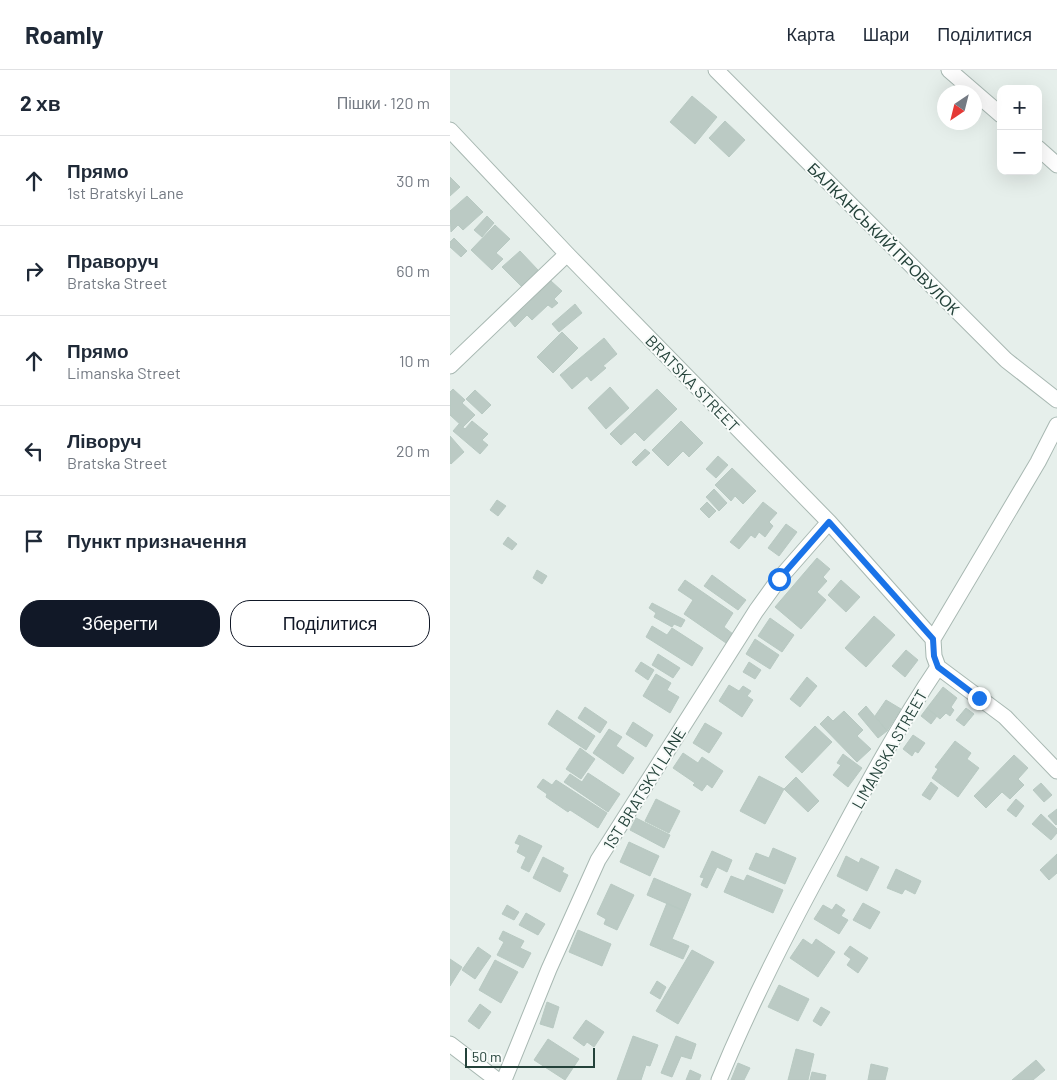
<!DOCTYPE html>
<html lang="uk">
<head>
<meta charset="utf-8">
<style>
	body { margin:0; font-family:Barlow,sans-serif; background:#f2f2f3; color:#1f2937 }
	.controls { position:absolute; right:15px; top:15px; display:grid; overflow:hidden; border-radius:10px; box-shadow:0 5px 20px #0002 }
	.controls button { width:45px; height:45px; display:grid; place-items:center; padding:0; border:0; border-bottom:1px solid #e0e1e3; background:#fff; color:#1f2937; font:25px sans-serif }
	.compass { position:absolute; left:487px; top:15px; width:45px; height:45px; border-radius:50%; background:#fff; box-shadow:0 5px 20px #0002; rotate:215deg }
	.scale { position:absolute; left:15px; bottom:12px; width:130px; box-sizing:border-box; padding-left:5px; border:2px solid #24423a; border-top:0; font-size:14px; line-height:18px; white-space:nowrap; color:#24423a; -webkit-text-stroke:4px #f7fbf9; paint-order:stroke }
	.stop { position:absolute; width:15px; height:15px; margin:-11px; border:4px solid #1a73e8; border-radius:50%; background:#fff }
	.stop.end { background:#1a73e8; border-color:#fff; box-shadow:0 1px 5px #0008 }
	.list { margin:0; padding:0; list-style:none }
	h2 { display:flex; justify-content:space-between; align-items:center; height:65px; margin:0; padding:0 20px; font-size:21px }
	h2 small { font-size:16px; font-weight:400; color:#747a83 }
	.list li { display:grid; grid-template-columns:32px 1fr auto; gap:15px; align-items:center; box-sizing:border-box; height:90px; padding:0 20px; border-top:1px solid #e0e1e3 }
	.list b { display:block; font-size:19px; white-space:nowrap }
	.list p { margin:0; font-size:16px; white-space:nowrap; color:#747a83 }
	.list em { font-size:16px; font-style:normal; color:#747a83 }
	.actions { display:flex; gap:10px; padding:15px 20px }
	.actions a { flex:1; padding:11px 0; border:1px solid #111827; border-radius:20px; text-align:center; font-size:18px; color:#111827 }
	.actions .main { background:#111827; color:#fff }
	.icon { flex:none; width:28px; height:28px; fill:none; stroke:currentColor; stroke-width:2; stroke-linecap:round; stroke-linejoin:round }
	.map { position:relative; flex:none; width:607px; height:1010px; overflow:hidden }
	header { display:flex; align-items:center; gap:30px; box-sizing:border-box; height:70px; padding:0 25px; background:#fff; border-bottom:1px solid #e0e1e3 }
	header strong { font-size:24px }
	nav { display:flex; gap:28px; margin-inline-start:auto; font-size:18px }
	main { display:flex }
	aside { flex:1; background:#fff }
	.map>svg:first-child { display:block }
	.building { fill:#bbcac4; stroke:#b8c9c2 }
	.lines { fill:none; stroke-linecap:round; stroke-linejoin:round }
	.minor-casing { stroke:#a8b8b2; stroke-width:17 }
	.minor { stroke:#fff; stroke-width:15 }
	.route { stroke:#1a73e8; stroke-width:6 }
	.labels { text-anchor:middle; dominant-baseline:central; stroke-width:4; stroke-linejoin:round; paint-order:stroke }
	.street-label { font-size:16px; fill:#24423a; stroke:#f7fbf9 }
</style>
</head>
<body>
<header>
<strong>Roamly</strong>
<nav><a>Карта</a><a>Шари</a><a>Поділитися</a></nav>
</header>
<main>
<aside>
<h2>2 хв<small>Пішки · 120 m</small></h2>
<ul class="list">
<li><svg class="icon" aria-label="ahead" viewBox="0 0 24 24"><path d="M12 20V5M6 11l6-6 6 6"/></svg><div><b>Прямо</b><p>1st Bratskyi Lane</p></div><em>30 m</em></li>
<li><svg class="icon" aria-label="right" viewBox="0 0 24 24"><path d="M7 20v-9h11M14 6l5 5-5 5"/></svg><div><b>Праворуч</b><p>Bratska Street</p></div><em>60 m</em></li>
<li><svg class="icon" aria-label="ahead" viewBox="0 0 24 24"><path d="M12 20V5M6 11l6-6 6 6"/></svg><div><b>Прямо</b><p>Limanska Street</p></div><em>10 m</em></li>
<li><svg class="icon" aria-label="left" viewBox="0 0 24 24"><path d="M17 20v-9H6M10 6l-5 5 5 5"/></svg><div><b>Ліворуч</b><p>Bratska Street</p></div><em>20 m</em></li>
<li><svg class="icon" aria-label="arrive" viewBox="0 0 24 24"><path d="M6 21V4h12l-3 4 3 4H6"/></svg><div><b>Пункт призначення</b></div></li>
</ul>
<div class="actions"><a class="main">Зберегти</a><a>Поділитися</a></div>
</aside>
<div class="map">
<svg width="607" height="1010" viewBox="0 0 607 1010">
	<rect width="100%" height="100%" fill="#e6efeb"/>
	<!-- building -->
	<path class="building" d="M242 26 267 47 245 74 220 52Z
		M275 51 295 70 279 87 259 68Z
		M0 107 10 117 0 126Z
		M17 126 33 142 13 160 8 155 1 162 0 141Z
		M37 146 44 153 32 167 24 160Z
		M45 155 60 169 46 183 53 189 42 200 21 180Z
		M4 168 17 181 11 187 0 177V172Z
		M70 181 88 200 71 216 52 197Z
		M101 211 112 221 104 229 108 233 102 238 98 235 82 250 77 245 65 257 60 251Z
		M125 234 132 243 109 262 102 254Z
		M112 262 128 278 103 303 87 287Z
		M154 268 167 284 153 296 156 298 141 311 137 306 122 319 110 305Z
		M160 317 179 338 156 359 138 338Z
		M3 319 15 330 12 333 25 345 13 357 0 345V322Z
		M207 319 227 339 194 371 185 362 171 375 160 364Z
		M25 320 41 335 32 344 16 329Z
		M22 351 38 364 32 370 38 375 30 384 3 361 9 354 15 359Z
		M231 351 253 373 239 387 233 381 218 396 202 380Z
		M0 366 14 382 1 394 0 393Z
		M195 379 200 383 186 396 182 392Z
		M268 386 278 395 266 408 256 399Z
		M282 398 306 421 293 434 285 426 281 431 265 415Z
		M264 419 277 433 269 441 256 427Z
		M47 430 56 436 48 446 40 440Z
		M257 432 266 441 259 448 250 439Z
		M313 432 327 443 319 452 323 456 315 467 309 462 305 468 301 465 289 479 280 472Z
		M336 454 347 462 329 486 318 478Z
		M58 467 67 474 62 480 53 474Z
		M367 488 380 499 373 507 377 511 367 522 376 530 351 559 325 537Z
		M87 500 97 506 92 514 83 508Z
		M262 505 296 530 288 540 254 516Z
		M235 510 283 543 274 557 283 564 276 573 234 544 243 530 228 520Z
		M391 510 410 527 396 542 378 525Z
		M202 533 235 550 231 557 224 554 222 557 204 547 206 543 199 538Z
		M424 546 445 565 416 597 395 578Z
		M320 548 344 565 332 582 308 566Z
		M202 556 217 565 222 558 253 578 242 596 196 567Z
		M305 569 329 585 320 599 296 584Z
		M456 580 468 590 455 607 442 596Z
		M208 584 230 598 223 608 202 595Z
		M191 592 204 600 198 610 185 601Z
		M299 592 311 600 305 609 293 602Z
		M206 604 221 613 217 620 229 627 220 643 193 626Z
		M357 607 367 616 350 637 340 629Z
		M279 615 289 621 293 616 301 621 297 626 303 630 292 647 269 631Z
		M493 617 507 628 501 637 504 640 500 646 496 643 490 649 477 638Z
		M436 630 451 639 437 661 425 646Z
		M416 636 437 661 428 668 408 644Z
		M135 637 157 652 150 663 128 648Z
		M477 638 487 646 481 654 471 646Z
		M516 638 524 644 514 656 506 650Z
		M107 640 145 666 136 680 98 654Z
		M394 641 413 660 407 666 421 679 407 692 370 654 378 646 383 651Z
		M183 652 203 665 196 677 176 664Z
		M255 653 272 663 259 683 243 673Z
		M365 656 382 672 352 703 335 687Z
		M159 659 172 667 166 676 184 688 173 704 143 683Z
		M463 665 475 673 468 683 465 681 462 686 453 679Z
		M505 671 521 683 517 689 529 698 508 727 482 708 488 699 485 697Z
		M130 678 145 689 131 709 116 699Z
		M233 683 248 693 252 687 273 701 262 718 257 714 252 721 243 715 245 713 223 698Z
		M393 684 412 698 398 717 383 705 391 695 387 693Z
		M564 685 578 698 568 709 574 715 560 729 552 722 536 738 524 726Z
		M138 703 170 724 158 742 114 712 120 704 132 712Z
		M309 706 334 719 315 754 290 741Z
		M346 707 369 731 358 742 334 719Z
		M93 709 102 715 106 710 157 743 148 758 120 740 118 742 96 727 97 724 87 717Z
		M481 712 488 718 480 730 472 725Z
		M591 713 602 725 594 732 583 720Z
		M206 729 230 741 219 763 195 751Z
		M566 729 574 736 566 747 557 740Z
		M607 739V754L606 755 598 746Z
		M591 744 607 759V763L601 770 582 754Z
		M186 748 220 765 214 778 180 760Z
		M69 765 92 776 79 802 71 798 76 787 67 782 70 775 65 773Z
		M179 772 209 786 200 806 170 792Z
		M323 778 346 788 335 814 299 799 306 783 319 788Z
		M262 781 282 790 277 802 267 797 257 818 251 815 254 808 250 807Z
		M607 784V803L599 810 590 800Z
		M396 786 409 793 411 788 429 797 417 821 387 806Z
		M93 787 114 798 112 802 118 805 110 822 83 808Z
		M446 799 471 811 465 824 455 819 452 824 437 818Z
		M297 805 333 820 323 843 274 822 281 806 294 811Z
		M204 808 241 824 234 841 197 825Z
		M161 814 184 825 167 860 154 854 156 849 147 844Z
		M217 833 234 841 222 869 239 876 233 889 200 875Z
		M413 833 430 842 420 859 403 850Z
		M386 834 395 840 391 846 398 850 389 864 364 849 373 835 382 840Z
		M57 835 69 842 64 850 52 844Z
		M76 843 95 854 88 865 69 855Z
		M128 860 161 874 152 896 119 882Z
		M53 861 74 871 70 878 81 883 73 898 47 885 54 872 49 869Z
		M353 869 362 875 366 869 385 882 368 907 340 888Z
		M400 876 418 888 408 903 397 895 401 889 394 884Z
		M28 877 41 886 25 909 12 900Z
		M242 880 264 892 228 954 206 941Z
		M0 889 12 897 0 916Z
		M45 890 68 902 51 933 29 920Z
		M207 911 216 917 210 929 200 923Z
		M329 915 359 929 348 951 318 937Z
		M97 932 109 937 103 958 90 954Z
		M30 934 41 942 29 959 18 951Z
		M371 937 380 942 371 956 363 951Z
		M136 950 154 962 144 977 137 972 134 976 123 968Z
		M183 966 208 975 200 996 196 995 191 1010H167Z
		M226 966 246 974 241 989 231 986 222 1007 211 1003Z
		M98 969 129 989 115 1010 84 990Z
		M346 979 364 984 358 1010H338Z
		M586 990 595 1000 583 1010H562Z
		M288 993 300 998 294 1010H281Z
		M421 994 438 998 435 1010H418Z
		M240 1000 251 1005 249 1010H236Z
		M362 1002 376 1005 375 1010H360Z"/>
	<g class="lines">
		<defs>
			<path id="minor" d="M266 0 556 290 607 330
				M499 0 551 45
				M0 60 117 184 379 452 483 569
				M588 78 607 95
				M0 296 117 184
				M488 597 555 647 607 701
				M0 974 47 1010
				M54 1010 99 899 148 790 306 541 329 509 379 452
				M269 1010C302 930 341 854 383 778 416 716 449 655 488 597L484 586 483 569 588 392 607 355"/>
		</defs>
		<!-- minor casing -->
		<use href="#minor" class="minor-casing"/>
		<!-- minor -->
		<use href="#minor" class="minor"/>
	</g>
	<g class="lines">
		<!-- route -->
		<path class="route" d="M329 509 379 452 483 569 484 586 488 597 529 628"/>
	</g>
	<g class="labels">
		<!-- street labels -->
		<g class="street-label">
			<text transform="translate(434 168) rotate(45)">БАЛКАНСЬКИЙ ПРОВУЛОК</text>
			<text transform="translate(243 313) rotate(46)">BRATSKA STREET</text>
			<text transform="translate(439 679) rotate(-60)">LIMANSKA STREET</text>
			<text transform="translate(194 718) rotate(-58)">1ST BRATSKYI LANE</text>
		</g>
	</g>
</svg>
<div class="controls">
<button>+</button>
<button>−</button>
</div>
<svg class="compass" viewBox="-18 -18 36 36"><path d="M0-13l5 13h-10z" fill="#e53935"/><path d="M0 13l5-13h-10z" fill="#747a83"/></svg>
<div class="scale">50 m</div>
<div class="stop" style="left:329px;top:509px"></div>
<div class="stop end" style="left:529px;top:628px"></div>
</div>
</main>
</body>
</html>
